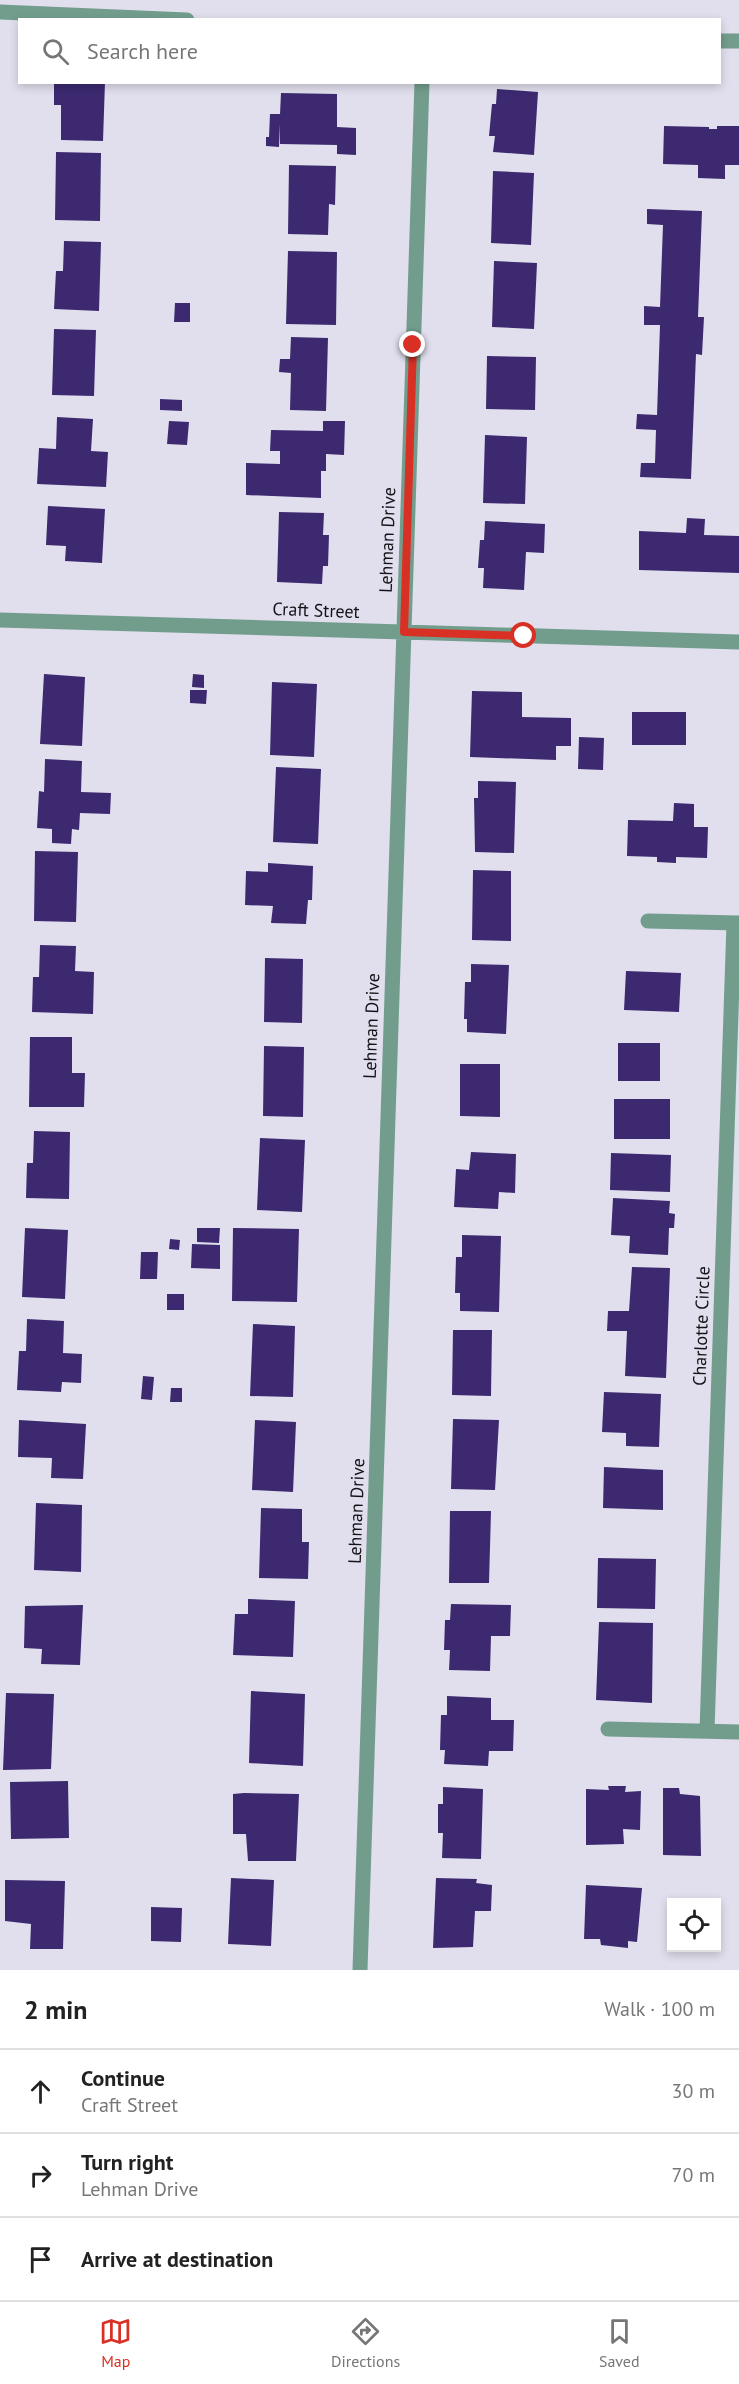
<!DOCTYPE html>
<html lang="en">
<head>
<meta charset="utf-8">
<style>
	body { margin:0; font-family:"PT Sans",sans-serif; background:#f6f6f6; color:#222 }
	.controls { position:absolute; right:18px; bottom:18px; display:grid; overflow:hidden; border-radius:0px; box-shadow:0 3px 9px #0003 }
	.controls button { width:54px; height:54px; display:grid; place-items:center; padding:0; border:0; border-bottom:2px solid #e0e0e0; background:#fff; color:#222; font:30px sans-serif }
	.stop { position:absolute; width:18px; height:18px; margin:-14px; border:4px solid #d93025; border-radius:50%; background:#fff }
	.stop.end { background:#d93025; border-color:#fff; box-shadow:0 2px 6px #0008 }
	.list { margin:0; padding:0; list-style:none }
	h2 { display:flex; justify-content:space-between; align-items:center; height:78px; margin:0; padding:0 24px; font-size:26px }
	h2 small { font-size:20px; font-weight:400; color:#767676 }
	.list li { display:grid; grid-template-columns:39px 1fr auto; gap:18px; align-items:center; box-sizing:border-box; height:84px; padding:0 24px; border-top:2px solid #e0e0e0 }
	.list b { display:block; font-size:22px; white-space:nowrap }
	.list p { margin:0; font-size:20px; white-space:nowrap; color:#767676 }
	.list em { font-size:20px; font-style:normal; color:#767676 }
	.icon { flex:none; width:33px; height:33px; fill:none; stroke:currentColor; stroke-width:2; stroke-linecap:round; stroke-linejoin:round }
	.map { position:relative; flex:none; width:739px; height:1970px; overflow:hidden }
	.search { position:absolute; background:#fff; box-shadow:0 3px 9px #0003; left:18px; right:18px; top:18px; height:66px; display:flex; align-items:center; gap:15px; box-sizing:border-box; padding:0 21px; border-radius:0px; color:#767676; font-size:22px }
	.sheet { height:330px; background:#fff }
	nav { display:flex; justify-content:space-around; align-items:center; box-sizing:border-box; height:84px; border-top:2px solid #e0e0e0; background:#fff; font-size:16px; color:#767676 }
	nav a { display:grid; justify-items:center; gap:3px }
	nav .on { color:#d93025 }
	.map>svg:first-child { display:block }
	.building { fill:#3c2970 }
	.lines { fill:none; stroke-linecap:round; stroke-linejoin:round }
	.minor { stroke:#729d8c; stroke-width:15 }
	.route { stroke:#d93025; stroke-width:8 }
	.labels { text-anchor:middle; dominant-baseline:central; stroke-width:6; stroke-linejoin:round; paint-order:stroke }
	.street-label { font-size:18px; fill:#141418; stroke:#e1dfed }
</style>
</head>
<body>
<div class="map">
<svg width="739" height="1970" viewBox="0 0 739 1970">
	<rect width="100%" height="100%" fill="#e1dfed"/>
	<!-- building -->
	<path class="building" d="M54 82H105L103 141 61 140V105H54Z
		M497 89 538 92 534 155 493 152 495 136H489L492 104H496Z
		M281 93 337 94V127L356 128V155L337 154V145L280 144V124L279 147 266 146V137H269L270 114H280Z
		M664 126 709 127V129H717V126H739V165H725V179L698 178V165L663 164Z
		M56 152 101 153 100 221 55 220Z
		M289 165 336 166 335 205 329 204 328 235 288 234Z
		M493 171 534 173 531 245 491 243Z
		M647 209 702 211 698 317H704L702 355 696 354 691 479 640 477 641 463H655L656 430 636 429 637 414 657 415 660 325H644V306L660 307 663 225 647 224Z
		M64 241 101 242 99 311 54 309 56 271H63Z
		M288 251 337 252 336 325 286 324Z
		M494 261 537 263 534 329 492 327Z
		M175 303H190V322H174Z
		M54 329 96 330 94 396 52 395Z
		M291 337 328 338 326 411 290 410 291 373 279 372 280 359H290Z
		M487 356 536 357 535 410 486 409Z
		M160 399 182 400V411L160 410Z
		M57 417 93 419 91 451 108 452 106 487 37 484 39 448 56 449Z
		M169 421 189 422 187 445 167 444Z
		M323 421H345L344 455 326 454V471H321V498L246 495V463L280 464V451H270L271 430 323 431Z
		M485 435 527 437 525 504 483 503Z
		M48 506 105 509 102 563 65 561 66 546 46 545Z
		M279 512 324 513 323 535H329L328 566H323L322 584 277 582Z
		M687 518 705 519 704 535 739 536V573L639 570V531L686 533Z
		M485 521 545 524 544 553 526 552 524 590 483 588 484 568H478L480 540H484Z
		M44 674 85 677 82 746 40 744Z
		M193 674 204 675V688L192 687Z
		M272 682 317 684 314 757 270 755Z
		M190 690H207L206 704 190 703Z
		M472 691 522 692V717L571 718V746H556V760L470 757Z
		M632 712H686V745H632Z
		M579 737 604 738 603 770 578 769Z
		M45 759 82 761 81 792 111 793 110 814 80 813 79 830 72 829 71 844 52 843V829L37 828 39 791 44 792Z
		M276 767 321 769 318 844 273 842Z
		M478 781 516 782 514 853 475 852 474 798H478Z
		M674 803 694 804V827H708L707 858 676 857V863L657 862V857L627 856 628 820 673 821Z
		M35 851 78 852 76 922 34 921Z
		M268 863 313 866 312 900H308L306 924 271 923 273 906 245 905 246 871 268 872Z
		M473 870 511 871V941L472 940Z
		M40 945 76 946 75 971 94 972 93 1014 32 1012 33 977H39Z
		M265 958 303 959 302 1023 264 1022Z
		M471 964 509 965 506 1034 467 1032V1019H464L465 982H471Z
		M626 971 681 973 679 1012 624 1010Z
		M30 1037H72V1073H85L84 1107H29Z
		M618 1043H660V1081H618Z
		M264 1046 304 1047 303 1117 263 1116Z
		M460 1064H500V1117L460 1116Z
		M614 1099H670V1139H614Z
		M34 1131 70 1132 69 1199 26 1198 27 1163H33Z
		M260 1138 305 1140 302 1212 257 1210Z
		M471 1152 516 1154 515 1193 499 1192 498 1209 454 1207 456 1169 469 1170Z
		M611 1153 671 1155 670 1192 610 1190Z
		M613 1198 670 1201 669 1213 675 1214 674 1228H669L668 1255 629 1253 630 1236 611 1235Z
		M25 1228 68 1230 65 1299 22 1297Z
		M197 1228H220L219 1243 197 1242Z
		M233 1228 299 1229 297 1302 232 1301Z
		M462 1235 501 1236 499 1312 460 1311V1293H455L456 1257H462Z
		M170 1239 180 1240 179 1250 169 1249Z
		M192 1244 220 1245V1269L191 1268Z
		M141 1252H158L157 1279H140Z
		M632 1267 670 1268 666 1378 625 1376 627 1331H607L608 1311H629Z
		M167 1294H184V1310H167Z
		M27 1319 64 1321 63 1353 82 1354 81 1383 62 1382 61 1392 17 1390 19 1351H26Z
		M253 1324 295 1326 293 1397 250 1396Z
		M453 1330H492L491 1396 452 1395Z
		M143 1376 154 1377 152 1400 141 1399Z
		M171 1388H182V1402H170Z
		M604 1392 661 1394 659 1447 626 1446V1433L602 1432Z
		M453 1419 499 1420 495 1490 451 1489Z
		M19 1420 86 1424 83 1479 51 1478 52 1458 18 1457Z
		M255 1420 296 1422 293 1492 252 1490Z
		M604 1467 663 1470V1510L603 1508Z
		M36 1503 82 1505 81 1572 34 1570Z
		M261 1508 302 1509V1542H309L308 1579 259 1578Z
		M450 1511H491L489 1583H449Z
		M598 1558 656 1559 655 1609 597 1608Z
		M248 1599 295 1601 293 1657 233 1655 235 1614H248Z
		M451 1604 511 1605 510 1636H491L490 1671 449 1670 450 1650H444L445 1620H450Z
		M83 1605 80 1665 41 1664 42 1649 24 1648 25 1606Z
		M599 1622 653 1623 652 1703 596 1700Z
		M251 1691 305 1694 303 1766 249 1763Z
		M6 1693 54 1694 51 1769 3 1770Z
		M447 1696 491 1698V1720H514L513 1751H489L488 1766 444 1764 445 1750H440L441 1715H447Z
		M68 1781 69 1838 11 1839 10 1782Z
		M608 1786H626L625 1792 641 1791 640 1830 623 1829 624 1844 586 1845V1789L609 1790Z
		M443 1787 483 1789 481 1859 442 1858 443 1833H438V1804H443Z
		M663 1788H679L680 1794 700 1796 701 1856 663 1855Z
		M244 1793 299 1794 296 1861H248L246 1834H233V1794Z
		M231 1878 274 1880 271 1946 228 1944Z
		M436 1878 477 1879 476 1883 492 1885 491 1911H475L473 1947 433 1948Z
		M5 1880 65 1881 63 1949H30L31 1924 5 1921Z
		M586 1885 642 1888 637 1942 628 1941V1948L601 1945 600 1939H584Z
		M151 1907 182 1908 181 1942 151 1941Z"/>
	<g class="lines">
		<!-- minor -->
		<path class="minor" d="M0 12 187 20
			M720 41H739
			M0 620 739 642
			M648 921 739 923
			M608 1729 739 1732
			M707 1731 734 923
			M360 1970 422 82"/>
	</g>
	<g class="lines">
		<!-- route -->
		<path class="route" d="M413 345 404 632 524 636"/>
	</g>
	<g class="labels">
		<!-- street labels -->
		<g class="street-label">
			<text transform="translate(387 540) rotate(-88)">Lehman Drive</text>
			<text transform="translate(316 610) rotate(2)">Craft Street</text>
			<text transform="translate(371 1026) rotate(-88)">Lehman Drive</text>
			<text transform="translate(701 1326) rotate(-88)">Charlotte Circle</text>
			<text transform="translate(356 1511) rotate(-88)">Lehman Drive</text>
		</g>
	</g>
</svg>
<div class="controls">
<button><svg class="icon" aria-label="locate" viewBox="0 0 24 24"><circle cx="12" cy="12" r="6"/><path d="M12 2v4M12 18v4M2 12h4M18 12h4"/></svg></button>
</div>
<div class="stop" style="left:524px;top:636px"></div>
<div class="stop end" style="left:413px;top:345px"></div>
<div class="search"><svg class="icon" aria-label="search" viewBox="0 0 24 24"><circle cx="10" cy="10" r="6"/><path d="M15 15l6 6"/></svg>Search here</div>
</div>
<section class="sheet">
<h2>2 min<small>Walk · 100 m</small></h2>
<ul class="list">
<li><svg class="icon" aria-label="ahead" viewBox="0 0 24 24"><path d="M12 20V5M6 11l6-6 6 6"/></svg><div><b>Continue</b><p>Craft Street</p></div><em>30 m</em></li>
<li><svg class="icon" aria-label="right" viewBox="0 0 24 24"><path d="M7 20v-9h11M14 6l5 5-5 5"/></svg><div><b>Turn right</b><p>Lehman Drive</p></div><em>70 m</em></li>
<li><svg class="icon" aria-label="arrive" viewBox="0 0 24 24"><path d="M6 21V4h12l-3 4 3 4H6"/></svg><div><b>Arrive at destination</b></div></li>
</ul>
</section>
<nav>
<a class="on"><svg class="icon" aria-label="map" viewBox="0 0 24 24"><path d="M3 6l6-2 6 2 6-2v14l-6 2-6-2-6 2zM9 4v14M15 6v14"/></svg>Map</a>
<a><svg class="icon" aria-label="directions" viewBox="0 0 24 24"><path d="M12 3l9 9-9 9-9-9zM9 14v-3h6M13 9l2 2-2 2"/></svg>Directions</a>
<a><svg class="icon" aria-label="saved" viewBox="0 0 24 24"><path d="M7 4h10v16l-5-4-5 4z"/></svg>Saved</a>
</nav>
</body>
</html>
